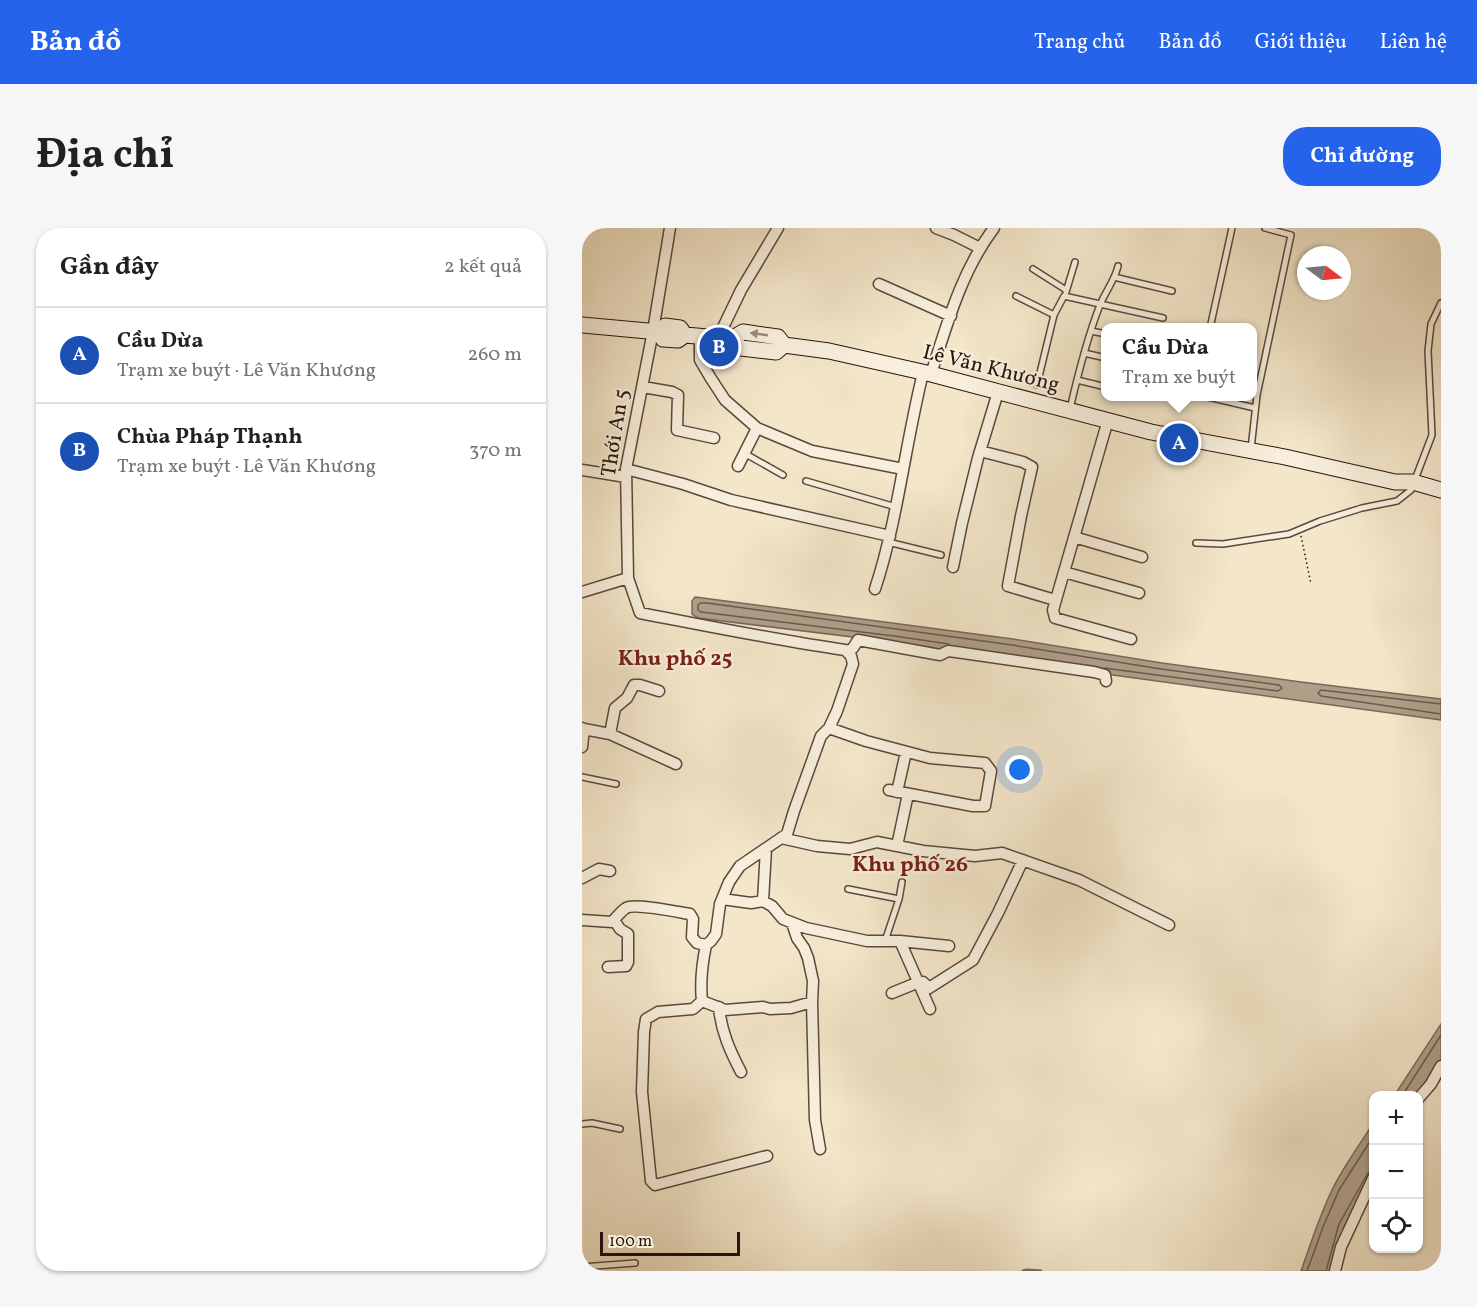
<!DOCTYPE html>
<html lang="vi">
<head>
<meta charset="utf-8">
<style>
	body { margin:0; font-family:Vollkorn,serif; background:#f6f6f6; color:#202124 }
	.controls { position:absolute; right:18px; bottom:18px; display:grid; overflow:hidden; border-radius:12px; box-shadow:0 2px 4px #0004 }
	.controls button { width:54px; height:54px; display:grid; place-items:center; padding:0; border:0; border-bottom:2px solid #e0e0e0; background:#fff; color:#202124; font:30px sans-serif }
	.compass { position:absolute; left:715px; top:18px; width:54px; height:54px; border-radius:50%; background:#fff; box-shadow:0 2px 4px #0004; rotate:106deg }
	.scale { position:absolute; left:18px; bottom:15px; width:140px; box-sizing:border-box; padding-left:6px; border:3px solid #27150e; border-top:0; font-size:16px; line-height:21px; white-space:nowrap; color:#27150e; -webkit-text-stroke:4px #f7efdc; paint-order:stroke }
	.you { position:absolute; left:438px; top:542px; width:21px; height:21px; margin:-15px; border:4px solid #fff; border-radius:50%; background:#1a73e8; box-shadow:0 0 0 9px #1a73e833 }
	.badge { display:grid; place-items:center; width:39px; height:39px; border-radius:50%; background:#2563eb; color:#fff; font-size:20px; font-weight:700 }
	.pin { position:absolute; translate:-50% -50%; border:3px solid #fff; box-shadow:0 2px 6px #0006 }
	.popup { position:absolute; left:519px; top:95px; width:156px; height:78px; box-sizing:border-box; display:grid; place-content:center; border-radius:12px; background:#fff; filter:drop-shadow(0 2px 4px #0005); font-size:20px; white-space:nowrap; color:#757577 }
	.popup b { font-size:22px; color:#202124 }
	.popup::after { content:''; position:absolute; left:50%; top:100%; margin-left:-12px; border:12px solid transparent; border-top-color:#fff }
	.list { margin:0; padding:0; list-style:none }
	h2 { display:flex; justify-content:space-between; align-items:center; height:78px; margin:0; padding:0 24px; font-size:26px }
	h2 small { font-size:20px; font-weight:400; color:#757577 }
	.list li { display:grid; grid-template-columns:39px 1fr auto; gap:18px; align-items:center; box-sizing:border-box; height:96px; padding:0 24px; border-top:2px solid #e0e0e0 }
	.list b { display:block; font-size:22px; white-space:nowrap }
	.list p { margin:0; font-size:20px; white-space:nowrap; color:#757577 }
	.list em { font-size:20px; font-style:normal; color:#757577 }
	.icon { flex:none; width:33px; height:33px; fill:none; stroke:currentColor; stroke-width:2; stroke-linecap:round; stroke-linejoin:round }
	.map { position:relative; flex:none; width:859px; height:1043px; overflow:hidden; border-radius:24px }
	header { display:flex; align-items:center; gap:36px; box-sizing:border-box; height:84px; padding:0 30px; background:#2563eb; color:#fff }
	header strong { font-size:28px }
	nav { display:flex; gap:33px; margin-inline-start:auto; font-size:21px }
	.intro { display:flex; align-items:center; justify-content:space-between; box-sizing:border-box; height:144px; padding:0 36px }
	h1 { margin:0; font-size:42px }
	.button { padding:15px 27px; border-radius:24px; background:#2563eb; color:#fff; font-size:21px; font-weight:700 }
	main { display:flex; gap:36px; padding:0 36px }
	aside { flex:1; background:#fff; border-radius:24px; box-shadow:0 2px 4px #0004 }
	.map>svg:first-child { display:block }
	.water { fill:#ae9f89; stroke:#786858; stroke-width:1.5 }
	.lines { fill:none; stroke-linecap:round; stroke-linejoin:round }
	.shore { stroke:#6a5a4c; stroke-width:1.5 }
	.stream { stroke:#786858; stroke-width:3 }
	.service-casing { stroke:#5a493d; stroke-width:8 }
	.minor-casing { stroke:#5a493d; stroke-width:13 }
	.secondary-casing { stroke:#27150e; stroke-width:17 }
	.path { stroke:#27150e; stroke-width:1.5; stroke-dasharray:1.5 3; stroke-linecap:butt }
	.service { stroke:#f7efdc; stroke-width:5 }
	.minor { stroke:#f7efdc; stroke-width:10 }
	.secondary { stroke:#f7efdc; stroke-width:15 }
	.oneway { fill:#998d7f }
	.labels { text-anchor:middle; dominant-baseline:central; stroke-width:4.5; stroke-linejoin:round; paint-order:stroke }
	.street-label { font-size:21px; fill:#27150e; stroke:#f7efdc }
	.neighbourhood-label { font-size:22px; font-weight:bold; fill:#7a1f14; stroke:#f7efdc }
</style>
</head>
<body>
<header>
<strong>Bản đồ</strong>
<nav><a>Trang chủ</a><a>Bản đồ</a><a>Giới thiệu</a><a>Liên hệ</a></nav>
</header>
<div class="intro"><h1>Địa chỉ</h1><a class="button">Chỉ đường</a></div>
<main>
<aside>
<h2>Gần đây<small>2 kết quả</small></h2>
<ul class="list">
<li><span class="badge" style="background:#1a4fb4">A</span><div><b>Cầu Dừa</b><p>Trạm xe buýt · Lê Văn Khương</p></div><em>260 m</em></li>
<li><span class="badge" style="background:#1a4fb4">B</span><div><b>Chùa Pháp Thạnh</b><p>Trạm xe buýt · Lê Văn Khương</p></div><em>370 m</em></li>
</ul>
</aside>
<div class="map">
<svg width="859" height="1043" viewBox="0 0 859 1043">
	<rect width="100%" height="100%" fill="#f3e6c9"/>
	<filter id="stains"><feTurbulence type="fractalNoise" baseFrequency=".00333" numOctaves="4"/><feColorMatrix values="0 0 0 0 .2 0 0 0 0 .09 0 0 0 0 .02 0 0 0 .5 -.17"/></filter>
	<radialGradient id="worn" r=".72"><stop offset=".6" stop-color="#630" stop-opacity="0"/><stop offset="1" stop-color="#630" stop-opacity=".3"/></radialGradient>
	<!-- water -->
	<path class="water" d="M113 369 431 411 580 435 719 454 859 471V492L487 441 311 414 116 390 110 386V373Z
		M859 796V836L836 868H812Z
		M791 896V946L750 1043H719C729 1015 738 986 751 960 762 938 777 917 791 896Z"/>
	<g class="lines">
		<!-- shore -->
		<path class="shore" d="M367 416 312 408 119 384 116 382V377L118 375H125L430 417 579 441 697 457 700 460 696 463 522 440
			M859 476 739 462 736 465 739 468 859 486
			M820 868 859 807
			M725 1043 741 999 757 962 792 907
			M744 1043 757 996 786 945"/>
		<!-- stream -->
		<path class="stream" d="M441 1043 445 1042 459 1043"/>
		<defs>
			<path id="service" d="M451 41 484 62
				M532 49 590 63
				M484 64 493 34
				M434 68 472 87
				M628 100 650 0
				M509 103 524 106
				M502 125 524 130
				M495 152 524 159
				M455 157 472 87 482 68 581 90
				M622 168 673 180
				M488 181C496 146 505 110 518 77 523 64 533 52 536 38
				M669 221 675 167 709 7 683 0
				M162 225 201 247
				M224 253 314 279
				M306 314 359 327
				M614 315 641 316 707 306 738 293 780 280 815 273 829 262 850 207 846 123 849 96 859 75
				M0 549 34 556
				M266 661 317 671
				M303 713 317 671 320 654
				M0 896 10 895 38 901
				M0 1039 53 1035"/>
			<path id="minor" d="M354 0 372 7 398 20
				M297 56 369 88
				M118 108V132L128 149 143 172 175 200 156 238
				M136 110 159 62 196 0
				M349 146C365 96 380 42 412 0
				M61 159 90 164 96 167 95 202 132 210
				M526 192 471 382 473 390 549 411
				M175 200 230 223 321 241
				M398 223 441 234 450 239 439 288 426 358 473 372
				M44 241 101 256 149 272 308 308
				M0 242 44 249
				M492 309 560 329
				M371 339 380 295 396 230 416 164
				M482 344 557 365
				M293 361C316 291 323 217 341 145
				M0 364 46 350
				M265 424 271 420 276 412 358 427 366 423 374 424 512 444 523 447 524 453
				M0 500 2 501 0 519
				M247 500 284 513 348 530 403 535 409 543 403 578H391L307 562
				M2 501 28 506 94 536
				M28 506 33 480 45 470 52 457H58L77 463
				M315 564 324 524
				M199 610 235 618 268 621 295 614 341 623 393 628 420 625 497 652 587 697
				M315 618 326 566
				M0 650 17 641 28 643
				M140 671 169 675 181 673 184 621
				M181 673 190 678 201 691 224 700 285 713H318L348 781
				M0 692 30 694C34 690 39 683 44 680 53 675 96 684 108 686L111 691 110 709 115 715 124 717 129 713 134 706 138 676 147 654 158 638 205 606 212 583 239 508 247 500 255 483 271 436 269 428 263 422C194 412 126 398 58 385L46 350 44 241 71 103 88 0
				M210 695 215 710 222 720 226 730 231 753 230 774
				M318 713 367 718
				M124 717C120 736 118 754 120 773L111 781 76 784 64 791 62 804 60 864 69 953 73 957 185 928
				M26 739 44 738 46 734V706L38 701 32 692
				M310 765 337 754H341L347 760 391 732 416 685 441 632
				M120 773 143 782 181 779 188 781 209 780 230 774 233 892 238 921
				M137 779C139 803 148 823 159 844
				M836 871 849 856 859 838
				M753 1043 759 1019 792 948"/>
			<path id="secondary" d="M0 97 77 104 81 111 96 112 103 107 149 111 159 120 194 124 202 117 247 123 349 146 569 204 703 229 813 254H831L859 262
				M77 104 83 98 98 100 103 107
				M149 111 161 104 196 109 202 117"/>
		</defs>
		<!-- service casing -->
		<use href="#service" class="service-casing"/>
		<!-- minor casing -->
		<use href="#minor" class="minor-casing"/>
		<!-- secondary casing -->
		<use href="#secondary" class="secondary-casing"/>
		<!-- path -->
		<path class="path" d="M719 308 729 356"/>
		<!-- service -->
		<use href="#service" class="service"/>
		<!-- minor -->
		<use href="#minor" class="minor"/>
		<!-- secondary -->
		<use href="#secondary" class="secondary"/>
	</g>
	<!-- one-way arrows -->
	<defs><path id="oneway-solid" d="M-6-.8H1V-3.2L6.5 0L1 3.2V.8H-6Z" transform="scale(1.5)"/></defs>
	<use class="oneway" href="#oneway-solid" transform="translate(177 106) rotate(-172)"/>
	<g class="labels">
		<!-- street labels -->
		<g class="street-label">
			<text transform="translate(409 141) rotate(14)">Lê Văn Khương</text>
			<text transform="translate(34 205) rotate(-81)">Thới An 5</text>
		</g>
		<!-- neighbourhood labels -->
		<g class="neighbourhood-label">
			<text x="93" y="431">Khu phố 25</text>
			<text x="328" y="637">Khu phố 26</text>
		</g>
	</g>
	<rect width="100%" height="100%" filter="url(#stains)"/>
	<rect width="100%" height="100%" fill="url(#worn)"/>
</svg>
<div class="controls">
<button>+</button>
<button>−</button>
<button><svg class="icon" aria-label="locate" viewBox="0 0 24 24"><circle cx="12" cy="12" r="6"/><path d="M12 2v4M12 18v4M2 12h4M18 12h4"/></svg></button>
</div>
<svg class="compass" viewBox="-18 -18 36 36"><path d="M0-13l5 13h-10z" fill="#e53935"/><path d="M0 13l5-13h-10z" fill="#757577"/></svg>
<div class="scale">100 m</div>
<div class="you"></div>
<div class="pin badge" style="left:597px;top:215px;background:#1a4fb4">A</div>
<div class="popup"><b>Cầu Dừa</b>Trạm xe buýt</div>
<div class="pin badge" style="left:137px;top:119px;background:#1a4fb4">B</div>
</div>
</main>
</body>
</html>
